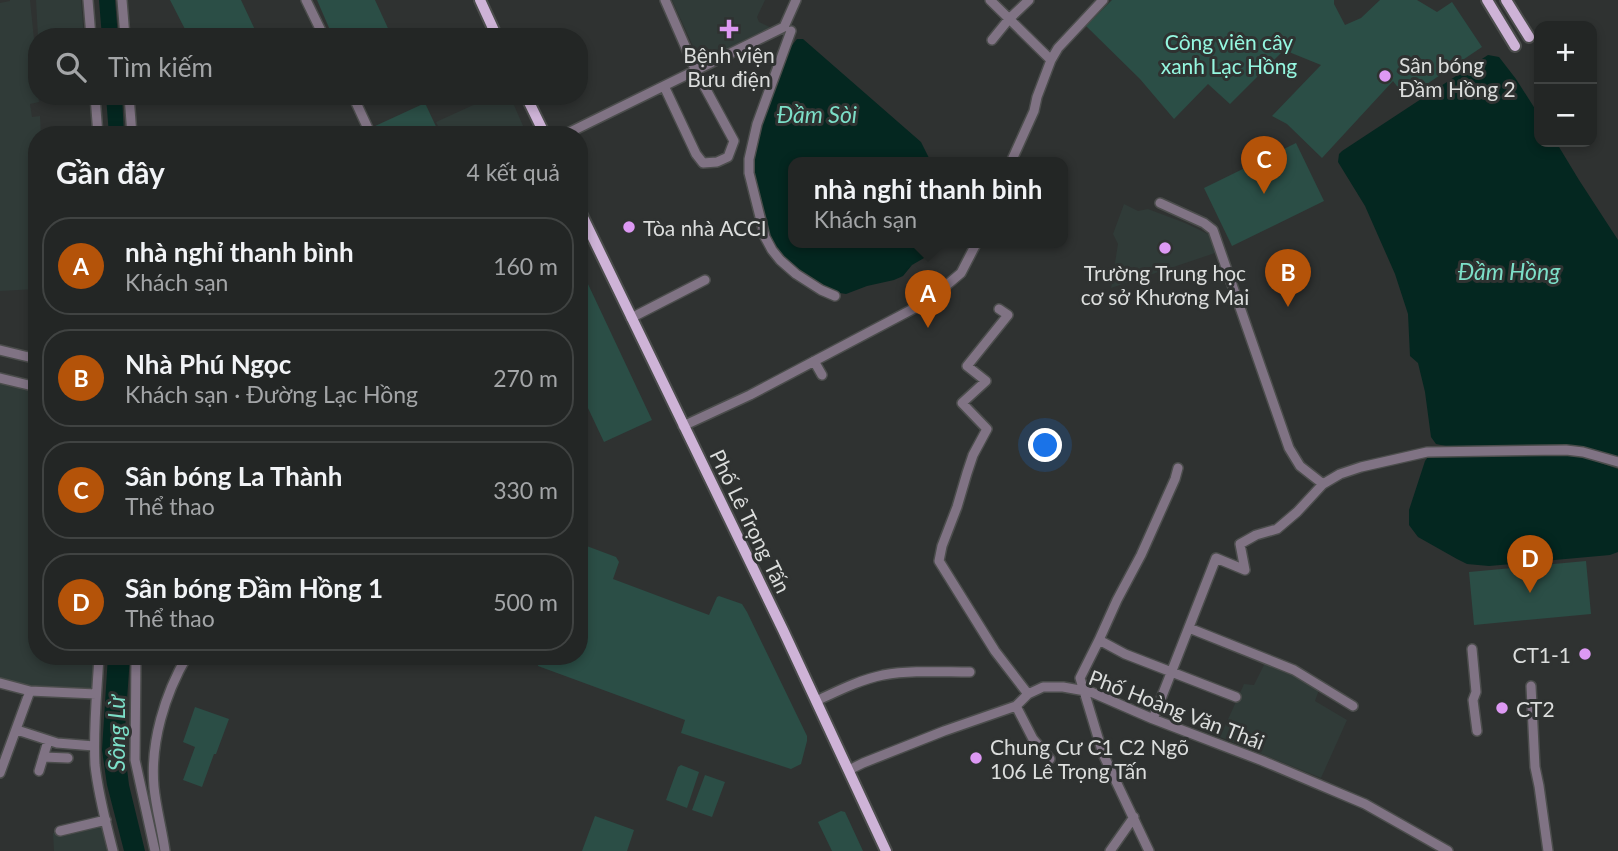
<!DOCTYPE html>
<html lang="vi">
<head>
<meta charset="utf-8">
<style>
	body { margin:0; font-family:Lato,sans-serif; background:#2f3232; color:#f1f3f6 }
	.controls { position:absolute; right:21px; top:21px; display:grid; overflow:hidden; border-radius:14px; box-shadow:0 4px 10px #0003 }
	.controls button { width:63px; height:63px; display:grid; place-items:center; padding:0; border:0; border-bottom:2px solid #404342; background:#232625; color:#f1f3f6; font:35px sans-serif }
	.you { position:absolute; left:1046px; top:446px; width:24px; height:24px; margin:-18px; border:5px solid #fff; border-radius:50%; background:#1a73e8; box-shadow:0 0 0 10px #1a73e833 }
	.badge { display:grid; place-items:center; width:46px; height:46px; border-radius:50%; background:#b45309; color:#fff; font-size:23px; font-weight:700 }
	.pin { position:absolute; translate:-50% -58px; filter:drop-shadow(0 2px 4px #0008) }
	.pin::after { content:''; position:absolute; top:37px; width:24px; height:21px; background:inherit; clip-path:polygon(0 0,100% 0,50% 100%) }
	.popup { position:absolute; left:788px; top:157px; width:280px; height:91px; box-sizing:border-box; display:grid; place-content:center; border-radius:14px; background:#232625; filter:drop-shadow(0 2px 5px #0005); font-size:23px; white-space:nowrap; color:#a3a5a7 }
	.popup b { font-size:26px; color:#f1f3f6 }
	.popup::after { content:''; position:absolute; left:50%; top:100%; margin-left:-14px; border:14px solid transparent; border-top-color:#232625 }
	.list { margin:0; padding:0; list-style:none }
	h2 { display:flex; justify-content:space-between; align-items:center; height:91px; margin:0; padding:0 28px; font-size:30px }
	h2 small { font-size:23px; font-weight:400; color:#a3a5a7 }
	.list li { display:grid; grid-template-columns:46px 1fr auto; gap:21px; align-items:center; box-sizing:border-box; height:98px; margin:0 14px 14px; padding:0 14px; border:2px solid #404342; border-radius:28px }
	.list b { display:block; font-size:26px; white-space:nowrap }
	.list p { margin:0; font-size:23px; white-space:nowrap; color:#a3a5a7 }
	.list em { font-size:23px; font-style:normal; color:#a3a5a7 }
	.icon { flex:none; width:38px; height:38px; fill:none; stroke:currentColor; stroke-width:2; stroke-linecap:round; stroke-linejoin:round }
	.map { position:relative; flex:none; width:1618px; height:851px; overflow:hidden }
	.search { position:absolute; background:#232625; box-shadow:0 4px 10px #0003; left:28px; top:28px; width:560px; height:77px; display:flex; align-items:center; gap:18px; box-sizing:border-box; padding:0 24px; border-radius:28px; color:#a3a5a7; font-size:26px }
	.panel { position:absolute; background:#232625; box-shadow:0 4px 10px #0003; left:28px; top:126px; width:560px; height:539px; border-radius:28px }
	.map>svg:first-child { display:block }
	.built { fill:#303b38 }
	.green { fill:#2b4e46 }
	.water { fill:#042720 }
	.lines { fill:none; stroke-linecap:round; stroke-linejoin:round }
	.minor-casing { stroke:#4b4d4c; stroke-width:12 }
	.major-casing { stroke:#4b4d4c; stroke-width:14 }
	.minor { stroke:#807384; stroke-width:9 }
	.major { stroke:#ceb3d7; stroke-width:10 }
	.poi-dot { fill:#dd99f3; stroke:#2f3231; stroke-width:2.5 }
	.labels { text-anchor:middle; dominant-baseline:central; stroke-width:6; stroke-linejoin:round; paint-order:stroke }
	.park-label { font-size:21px; fill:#95f7e0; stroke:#2f3231 }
	.poi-label { font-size:21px; fill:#dbdddc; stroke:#2f3231; text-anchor:start }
	.street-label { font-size:21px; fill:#dbdddc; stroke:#2f3231 }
	.water-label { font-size:23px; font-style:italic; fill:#7cdfc8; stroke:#2f3231 }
</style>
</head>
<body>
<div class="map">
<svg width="1618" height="851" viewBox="0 0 1618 851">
	<rect width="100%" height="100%" fill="#2f3231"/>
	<!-- built -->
	<path class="built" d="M10 0H30L34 39 37 96H38L39 102 30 104 32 117 40 116 41 135H37V227L35 260H37V289L0 291V3L10 1Z
		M36 0H81L84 37H38Z
		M672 0H765L757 17 759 22 772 28 709 60 697 55Z
		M493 96H510L527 135H442L436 122Z
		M1124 204 1138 211 1148 209 1185 223 1210 235 1215 253 1111 288 1118 244 1113 234Z
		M0 382 37 391V656H96L94 689 28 687 0 681Z
		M1266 661 1320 687 1315 701 1347 720 1321 778 1220 737 1244 684 1254 685Z
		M101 823 107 851H54L53 833Z"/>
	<!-- green -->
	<path class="green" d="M170 0H241L256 32 245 37H189Z
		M317 0H375L392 37H333Z
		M1112 0H1334V4L1345 25 1361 18 1380 0H1417L1437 12 1452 2 1482 47 1406 98 1393 81 1322 158 1287 124 1272 116 1321 65 1284 50 1230 104 1208 84 1174 119 1140 79 1086 26Z
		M425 103 440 135H377L373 127Z
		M1296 143 1324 201 1232 246 1204 188Z
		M587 282 652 420 604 442 579 389V286Z
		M584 545 616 557 619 562 613 579 709 615 717 597 719 596 742 604 747 612 807 736V741L801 764 791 769 681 733 685 720 538 666 539 656H579V548Z
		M1586 561 1591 614 1474 625 1469 572Z
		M195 707 229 719 216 754H214L202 787 183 780 195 747 183 742Z
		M681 765 699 772 687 808 666 800 678 767Z
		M705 775 725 782 712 817 692 810Z
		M841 811 845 812 863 851H832L818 822Z
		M595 816 634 830 627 851H582Z"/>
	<!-- water -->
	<path class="water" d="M99 0H115L118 37H102Z
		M797 39H803L921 142 931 162H793V242H937L931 254 912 265 903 276 894 280 867 286 846 294 834 292 793 267 780 255 772 242 763 218 752 165 758 137 773 91 789 49Z
		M1488 55 1499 57 1516 79 1539 115V142H1556L1579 180 1618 240V459L1588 449 1564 447 1473 449 1446 446 1436 444 1431 437 1425 392 1418 363 1410 356 1408 314 1395 274 1365 206 1338 162 1339 154 1342 151Z
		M106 96H122L124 135H109Z
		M1437 454 1486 457 1563 454 1583 457 1618 469V552L1610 555 1489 566 1467 564 1457 559 1418 537 1409 525V510L1425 461 1428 457Z
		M108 656H130L124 744 129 785 145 851H124L107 785 102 750Z"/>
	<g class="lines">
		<defs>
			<path id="minor" d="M88 0 91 37
				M122 0 125 37
				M306 0 324 37
				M990 0 1051 60
				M791 31 757 124 749 159V173L765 237 772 250 780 260 796 274 821 290 835 296
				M992 40 1009 19 1029 0
				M664 86 696 154 703 163 717 162 728 157 734 141 696 71 665 0
				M95 96 98 135
				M129 96 132 135
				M353 96 371 135
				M564 135 784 27 796 0
				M1011 162 1034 111 1037 97 1051 60 1058 48 1103 0
				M1160 203 1204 223 1213 230 1289 448 1300 466 1323 484
				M999 309 1008 315 967 366 986 381 962 403 987 429 973 455 967 473 957 507 942 546 939 561 995 651 1028 694
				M631 318 705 280
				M0 350 37 359
				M814 361 822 375
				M0 378 37 387
				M683 426 750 395 928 301 961 273 977 242
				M1189 628 1294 670 1353 706
				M1099 640 1125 654 1236 697
				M1472 649 1476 692 1473 700 1477 731
				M99 656C97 692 93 729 95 765 98 794 106 823 113 851
				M136 656 135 760 155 851
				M0 683 30 691 96 694
				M1531 686 1535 767 1539 786 1548 851
				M816 701C838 691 859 680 883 675 911 670 941 672 970 672
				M1016 706 1033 739 1050 759
				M1153 719 1216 558 1245 570 1240 544 1256 535 1277 529 1297 512 1323 484 1340 474 1361 467 1427 452 1566 450 1583 452 1618 462
				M17 730 57 743 94 746
				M43 757 68 758
				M849 770 863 763 944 731 1016 706 1028 694 1043 687H1063L1091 692 1153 719 1263 761 1365 804 1448 851
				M39 771 48 741
				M0 773 30 691
				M60 831 106 820
				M165 851C162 829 156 808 154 787 150 742 165 694 187 656
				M1110 851 1134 817
				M1149 851 1103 754 1080 678 1099 640 1117 600 1141 555 1175 479 1178 468"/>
			<path id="major" d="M480 0 497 37
				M1487 0 1515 46
				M1506 0 1529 37
				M526 96 545 135
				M579 209 783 630 886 851"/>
		</defs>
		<!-- minor casing -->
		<use href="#minor" class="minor-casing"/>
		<!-- major casing -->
		<use href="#major" class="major-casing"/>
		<!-- minor -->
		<use href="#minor" class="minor"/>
		<!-- major -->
		<use href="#major" class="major"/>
	</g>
	<!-- markers -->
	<g class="poi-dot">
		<path d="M725.5 18.5h7v7h7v7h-7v7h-7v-7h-7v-7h7z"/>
		<circle cx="1385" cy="76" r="7"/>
		<circle cx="629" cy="227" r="7"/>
		<circle cx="1165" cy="248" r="7"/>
		<circle cx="1585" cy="654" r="7"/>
		<circle cx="1502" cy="708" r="7"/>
		<circle cx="976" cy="758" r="7"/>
	</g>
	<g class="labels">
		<!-- park labels -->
		<g class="park-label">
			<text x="1229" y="41">Công viên cây<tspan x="1229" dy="24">xanh Lạc Hồng</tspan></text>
		</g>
		<!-- poi labels -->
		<g class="poi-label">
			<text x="729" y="54" text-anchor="middle">Bệnh viện<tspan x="729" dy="24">Bưu điện</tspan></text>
			<text x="1399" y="64">Sân bóng<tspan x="1399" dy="24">Đầm Hồng 2</tspan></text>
			<text x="643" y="227">Tòa nhà ACCI</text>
			<text x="1165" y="272" text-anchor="middle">Trường Trung học<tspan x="1165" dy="24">cơ sở Khương Mai</tspan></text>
			<text x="1571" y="654" text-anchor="end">CT1-1</text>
			<text x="1516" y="708">CT2</text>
			<text x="990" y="746">Chung Cư C1 C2 Ngõ<tspan x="990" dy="24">106 Lê Trọng Tấn</tspan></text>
		</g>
		<!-- street labels -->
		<g class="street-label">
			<text transform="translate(751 521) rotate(64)">Phố Lê Trọng Tấn</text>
			<text transform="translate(1177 709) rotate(21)">Phố Hoàng Văn Thái</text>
		</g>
		<!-- water labels -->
		<g class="water-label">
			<text x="817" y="114">Đầm Sòi</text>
			<text x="1509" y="271">Đầm Hồng</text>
			<text transform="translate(116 733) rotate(-90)">Sông Lừ</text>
		</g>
	</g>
</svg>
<div class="controls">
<button>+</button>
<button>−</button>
</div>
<div class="you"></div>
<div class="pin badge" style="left:928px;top:328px">A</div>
<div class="popup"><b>nhà nghỉ thanh bình</b>Khách sạn</div>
<div class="pin badge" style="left:1288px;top:307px">B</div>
<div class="pin badge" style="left:1264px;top:194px">C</div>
<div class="pin badge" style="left:1530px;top:593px">D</div>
<div class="search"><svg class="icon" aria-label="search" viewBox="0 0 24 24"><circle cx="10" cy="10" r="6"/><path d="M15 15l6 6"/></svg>Tìm kiếm</div>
<section class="panel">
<h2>Gần đây<small>4 kết quả</small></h2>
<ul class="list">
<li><span class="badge">A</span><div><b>nhà nghỉ thanh bình</b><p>Khách sạn</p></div><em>160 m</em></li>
<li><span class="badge">B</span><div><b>Nhà Phú Ngọc</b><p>Khách sạn · Đường Lạc Hồng</p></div><em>270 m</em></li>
<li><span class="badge">C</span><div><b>Sân bóng La Thành</b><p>Thể thao</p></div><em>330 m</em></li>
<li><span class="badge">D</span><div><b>Sân bóng Đầm Hồng 1</b><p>Thể thao</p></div><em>500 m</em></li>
</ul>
</section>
</div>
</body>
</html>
